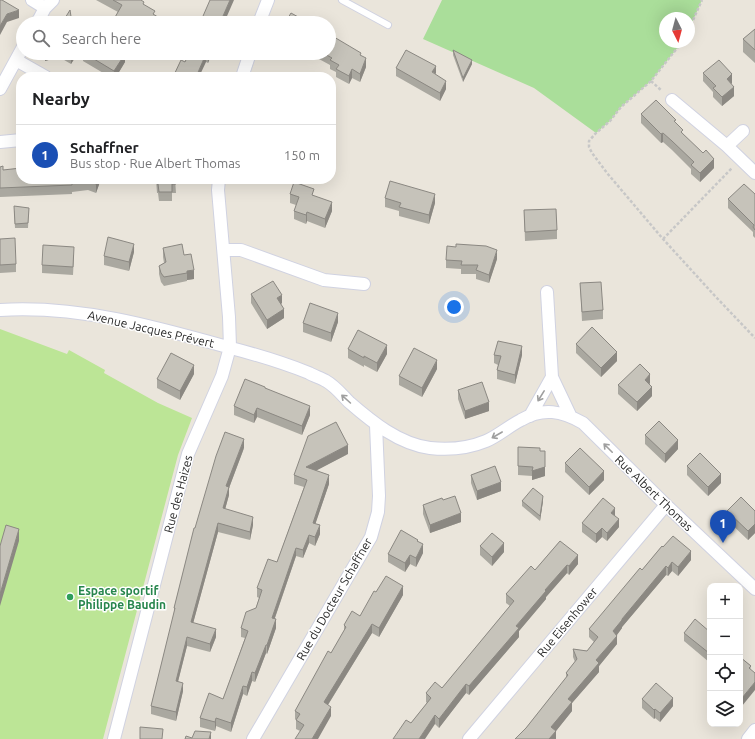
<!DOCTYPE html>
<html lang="en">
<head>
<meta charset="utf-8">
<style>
	body { margin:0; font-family:Ubuntu,sans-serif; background:#f6f6f6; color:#202124 }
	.controls { position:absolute; right:12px; bottom:12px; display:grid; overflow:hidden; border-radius:8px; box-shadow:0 4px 16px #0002 }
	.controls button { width:36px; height:36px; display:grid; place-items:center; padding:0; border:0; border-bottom:1px solid #e0e0e0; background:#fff; color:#202124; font:20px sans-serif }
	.compass { position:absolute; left:659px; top:12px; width:36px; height:36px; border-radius:50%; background:#fff; box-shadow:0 4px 16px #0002; rotate:174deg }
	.you { position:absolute; left:454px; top:307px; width:14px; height:14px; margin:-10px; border:3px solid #fff; border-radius:50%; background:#1a73e8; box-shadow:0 0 0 6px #1a73e833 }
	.badge { display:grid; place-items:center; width:26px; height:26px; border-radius:50%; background:#b45309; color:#fff; font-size:13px; font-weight:700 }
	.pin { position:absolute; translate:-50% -33px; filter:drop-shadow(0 1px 2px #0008) }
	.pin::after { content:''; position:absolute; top:21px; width:14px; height:12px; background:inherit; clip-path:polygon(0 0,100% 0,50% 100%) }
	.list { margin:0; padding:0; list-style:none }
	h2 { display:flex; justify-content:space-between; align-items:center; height:52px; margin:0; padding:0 16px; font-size:17px }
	h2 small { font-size:13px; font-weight:400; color:#757577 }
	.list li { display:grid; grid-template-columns:26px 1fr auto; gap:12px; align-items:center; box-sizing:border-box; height:60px; padding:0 16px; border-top:1px solid #e0e0e0 }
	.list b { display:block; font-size:15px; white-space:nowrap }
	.list p { margin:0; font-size:13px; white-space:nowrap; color:#757577 }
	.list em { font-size:13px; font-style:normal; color:#757577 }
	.icon { flex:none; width:22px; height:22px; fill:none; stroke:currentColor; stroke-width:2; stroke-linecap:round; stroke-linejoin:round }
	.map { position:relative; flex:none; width:755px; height:739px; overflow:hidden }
	.search { position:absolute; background:#fff; box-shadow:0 4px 16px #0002; left:16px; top:16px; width:320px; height:44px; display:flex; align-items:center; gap:10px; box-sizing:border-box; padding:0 14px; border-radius:22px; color:#757577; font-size:15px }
	.panel { position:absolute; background:#fff; box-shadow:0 4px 16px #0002; left:16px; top:72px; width:320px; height:112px; border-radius:16px }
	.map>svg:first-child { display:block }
	.green { fill:#aade9a }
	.pitch { fill:#bce596 }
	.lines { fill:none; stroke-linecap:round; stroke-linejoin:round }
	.lane-casing { stroke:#d0d2e1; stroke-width:8 }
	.street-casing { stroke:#d0d2e1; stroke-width:14 }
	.path { stroke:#c7c7c7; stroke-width:2.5; stroke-dasharray:3 2; stroke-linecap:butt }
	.lane { stroke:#fff; stroke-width:6 }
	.street { stroke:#fff; stroke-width:12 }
	.wall { fill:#aaa8a0 }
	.shaded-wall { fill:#8b8882 }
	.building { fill:#c6c3ba; stroke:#8b8882 }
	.oneway { stroke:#9f9f9f }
	.leisure-dot { fill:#2e9e5b; stroke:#fff; stroke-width:1.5 }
	.labels { text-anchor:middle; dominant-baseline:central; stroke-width:3; stroke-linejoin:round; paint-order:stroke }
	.street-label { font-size:12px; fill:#292929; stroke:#fff }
	.leisure-label { font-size:12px; font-weight:bold; fill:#27864d; stroke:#fff; text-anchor:start }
</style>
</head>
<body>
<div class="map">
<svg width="755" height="739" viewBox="0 0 755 739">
	<rect width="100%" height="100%" fill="#eae5db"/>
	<!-- green -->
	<path class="green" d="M442 0H702L689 29V18H665V42H682L651 81 621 107 610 121 596 133 534 88 423 39Z"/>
	<!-- pitch -->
	<path class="pitch" d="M0 329 67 354 69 350 105 370 104 373 158 403 192 418 178 455 103 739H0Z"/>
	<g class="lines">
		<defs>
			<path id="lane" d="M342 0 388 25"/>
			<path id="street" d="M32 0 45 8
				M37 23 45 8 53 0
				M259 23 268 0
				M16 60 46 77
				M242 77 250 53
				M0 89 23 47
				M672 100 727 146 755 173
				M0 142 21 140
				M727 146 743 131
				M224 250H241L324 280 364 284
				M547 292 552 377 570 415
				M0 310C79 305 156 327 231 348 258 355 284 363 309 373 314 376 321 378 326 381 335 386 342 395 349 402 372 422 399 444 430 448 448 450 469 448 486 441 498 436 509 426 521 420 543 407 562 411 583 423L666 505 755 589
				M530 416 552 377
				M114 739 188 454 222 376 230 347 229 317 218 190 219 179
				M253 739 371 537 378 512 379 496 376 425
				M469 739 666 505
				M748 739 755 730"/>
		</defs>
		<!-- lane casing -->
		<use href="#lane" class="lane-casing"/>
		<!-- street casing -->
		<use href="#street" class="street-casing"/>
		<!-- path -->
		<path class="path" d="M689 29 702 0
			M682 42 651 81 621 107 610 121 596 133 589 141V147L592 153 607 173 663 239 715 296 755 338
			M651 81 662 91
			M663 239 732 168"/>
		<!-- lane -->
		<use href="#lane" class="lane"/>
		<!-- street -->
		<use href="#street" class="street"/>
	</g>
	<!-- wall -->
	<path class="wall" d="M96 0H141L144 5 155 16 161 23H114V19L118 12Z
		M755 29V63L743 52V39Z
		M453 50 472 64 463 82 453 55Z
		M45 53H76V56L71 64 59 57 45 61Z
		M83 53H123L125 62 116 77H110L83 61Z
		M189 53H212L208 63Z
		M308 53H329L361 56 366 67 360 82 352 78 349 84 336 77V72L330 69V65Z
		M396 68 435 74 446 89 440 101 396 76Z
		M703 73 732 83 731 84 734 96 722 106 713 97V92L703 81Z
		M641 114 676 123 683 134 714 168 700 182 691 174V169L672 150 663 142 661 143 641 123Z
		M0 167 3 170 21 179H101L96 193 88 190 72 192V194L0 197Z
		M156 179H175L176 193H172V201H159L158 193H157Z
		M290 194 314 196 332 211 325 228 307 221 306 224 294 219V211L296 205 290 203Z
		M755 194V238L753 236V232L728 208V199Z
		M385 198 435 203 429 224 399 216V211L385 207Z
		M29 208 28 228H15L14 211Z
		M524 210 557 230V239L525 241Z
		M0 239 16 264V272L0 273Z
		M163 248 184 255 194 279 187 280V281L164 286 161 282 159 274V266L164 263 163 257Z
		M134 252 129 271 104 265V256Z
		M74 255 73 275 42 273V265Z
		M497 259 489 283 476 279V274H461V269L446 268V260Z
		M580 283 603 310V319L582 321Z
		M251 294 282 303 281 304 284 318 267 329 251 303Z
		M338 322 331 342 303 332V323Z
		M576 344 617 361 601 377 576 353Z
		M348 349 387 354 377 372 364 365V367L348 358Z
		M494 355H522L515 384 497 379V370L498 365 494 363Z
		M437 369 422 397 399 385V376Z
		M194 374 180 400 157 388V379Z
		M650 383 649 385 652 396 637 411 618 394V385Z
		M265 388 310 415 302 435 257 417 254 423 234 415V406Z
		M458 390 489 411 465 419 458 399Z
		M645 435 678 449 665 463 645 444Z
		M518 447 540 451 545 460V476L532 480V476L518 475Z
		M244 448 229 488V495L225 509 253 525 250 540 218 532 193 623 216 637 210 652 187 646 178 682 183 691 176 721 151 714V706L174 615V608L195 528Z
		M348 454 316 470 329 484 315 524 320 534 315 546 309 543 303 558 296 556 275 618 276 628 267 654 266 653 255 682 252 681 247 696 243 694 231 732 216 726 215 731 200 727V718L223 699 245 638 241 637V628L256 608 259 598 257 597V588L277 562 304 487 294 484V475Z
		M565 463 604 480 589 495 565 472Z
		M687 466 721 483 708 496 687 475Z
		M471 475 501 491 477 500 471 483Z
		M443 500 461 522 430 533 423 514V505Z
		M522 501H543L540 521 522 506Z
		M727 511H755V533L748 540 727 520Z
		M615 515 619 527 607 541 602 537 596 543 582 532V523Z
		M560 541 578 564 569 575 567 573 546 597V599L519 631V637L469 695 466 693 439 728 435 724 411 723 427 703 426 702V693L442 688 510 606 506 603V594L535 570Z
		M418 542 423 553 416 567 410 564 405 572 388 562V554Z
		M480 546 504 552 492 566 480 555Z
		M662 546 691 560 678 576 672 571 668 576 666 575 622 627V628L617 635V644L599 666V672L572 703V711L556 731V739L526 728 566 678V673L575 662 573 657V649L587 651 594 642 589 637V629L642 570Z
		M376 592 403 595 379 637 372 633 328 705 331 716 300 731 296 729V720L295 719V711L331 653 344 631V625L360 616Z
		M710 632 709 662 684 641V633Z
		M740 657 751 666 742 706 740 704Z
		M642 699 673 706 660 722 655 718 654 719 642 708Z"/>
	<!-- shaded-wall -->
	<path class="shaded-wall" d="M230 0H234L224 23H220Z
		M19 10V18L7 22 0 35V26L7 14Z
		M45 53H59V57L45 61Z
		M72 53H76V56L71 64V55Z
		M208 53H212L208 63Z
		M125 54V62L116 77H114V71Z
		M206 54V62L199 77H196Z
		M366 58V67L360 82V74Z
		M472 60V64L463 82V78Z
		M436 66V74L432 72Z
		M352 69V78L349 84V76Z
		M732 74V83L727 88V79Z
		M446 81V89L440 101V93Z
		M734 87V96L722 106V97Z
		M663 133V142L661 143V134Z
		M714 159V168L700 182V173Z
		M98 179H101L96 193V184Z
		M435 194V203L429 224V215Z
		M332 202V211L325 228V219Z
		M307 212V221L306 224V215Z
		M134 244V252L129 271V262Z
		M497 250V259L489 283V275Z
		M194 270V279L187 280V271Z
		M282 295V303L277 307V298Z
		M284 309V318L267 329V320Z
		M338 313V322L331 342V333Z
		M387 345V354L377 372V363Z
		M522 346V355L515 384V375Z
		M617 352V361L601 377V368Z
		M437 360V369L422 397V388Z
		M194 365V374L180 400V391Z
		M650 374V383L645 389V380Z
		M652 387V396L637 411V402Z
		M489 402V411L465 419V411Z
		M310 406V415L302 435V426Z
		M257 408V417L254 423V415Z
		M244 439V448L229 488V495L223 517V508L226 486Z
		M678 440V449L665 463V454Z
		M348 445V454L306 476V467Z
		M545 451V476L532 480V471Z
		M604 471V480L589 495V487Z
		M721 474V483L708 496V487Z
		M329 475V484L313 531V523Z
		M501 482V491L477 500V491Z
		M543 496V501L540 521V516Z
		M615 508V517L611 513Z
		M461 513V522L430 533V525Z
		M253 517V525L250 540V532Z
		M619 519V527L607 541V533Z
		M218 523V532L191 631V622Z
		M755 524V533L748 540V531Z
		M320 525V534L315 546V537Z
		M602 528V537L596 543V534Z
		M19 529V541L0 606V594Z
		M309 535V543L303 558V550Z
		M504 543V552L492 566V557Z
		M423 544V553L416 567V558Z
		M296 548V556L272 626V618Z
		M691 551V560L678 576V567Z
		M410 555V564L405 572V563Z
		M578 555V564L569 575V566Z
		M672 562V571L668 576V568Z
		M567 565V573L546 597V599L519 631V637L469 695V686L545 590Z
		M666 566V575L622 627V628L613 640V631L622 619Z
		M403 586V595L379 637V628Z
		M276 619V628L267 654V645Z
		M372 624V633L324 711V702Z
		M216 629V637L210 652V644Z
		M617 636V644L599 666V672L572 703V711L556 731V739H549L551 727 568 699 596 660Z
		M187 637V646L176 689V681Z
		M266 645V653L255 682V673Z
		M710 652V660L709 662V653Z
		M252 672V681L247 696V687Z
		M755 682V690L742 706V698Z
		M183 683V691L176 721V712Z
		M466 684V693L439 728V719Z
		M243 686V694L231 732V723Z
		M673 698V706L660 722V713Z
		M331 707V716L318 739H312Z
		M655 709V718L654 719V710Z
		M435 715V724L425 739H419Z
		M216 718V726L215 731V722Z
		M211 732V739H209Z"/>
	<!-- building -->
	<path class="building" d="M0 0H2L19 10 7 14 0 26Z
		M113 0H141L144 2 143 4 155 11 153 14 161 19 158 23H122L114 19 122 5Z
		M210 0H230L220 23H200Z
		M70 10 72 23H62Z
		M291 13 309 23H285Z
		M755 29V50L743 39Z
		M329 34 361 53 360 55 366 58 360 74 352 69 349 76 336 69 339 65 330 60 332 58 323 53H329Z
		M406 50 436 66 432 72 446 81 440 93 396 68Z
		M453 50 472 60 463 78Z
		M84 53H123L125 54 114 71Z
		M189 53H208V55L206 54 196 77H173L181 60 185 62Z
		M719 60 732 74 727 79 734 87 722 97 713 88 716 86 703 73Z
		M656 100 676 120 674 121 683 130 681 132 703 153 706 150 714 159 700 173 691 165 694 162 672 141 663 133 661 134 641 114Z
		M3 166V170L21 168V179H98L96 184 88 181 72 183V185L0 188V167Z
		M157 179H175L176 184H172V192H159L158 184H157Z
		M390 181 435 194 429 215 399 207 401 203 385 198Z
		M294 182 314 189 312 195 332 202 325 219 307 212 306 215 294 211 299 197 290 194Z
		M744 184 755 194V230L753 227 754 225 728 199Z
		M14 206 29 208 28 223 15 224Z
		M556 209 557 230 525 232 524 210Z
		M108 237 134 244 129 262 104 256Z
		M15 238 16 264 0 265V239Z
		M182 244 184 255 191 254 194 270 187 271V273L164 277 161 273 159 266 166 262 163 248Z
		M456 244 486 246 497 250 489 275 476 270 478 265H461L462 261 446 260 447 246 456 247Z
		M43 245 74 247 73 267 42 265Z
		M273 281 282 295 277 298 284 309 267 320 251 294Z
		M601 282 603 310 582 312 580 283Z
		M310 303 338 313 331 333 303 323Z
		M592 327 617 352 601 368 576 344Z
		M358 330 387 345 377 363 364 356V358L348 349Z
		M498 341 522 346 515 375 497 370 501 356 494 355Z
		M414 348 437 360 422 388 399 376Z
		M171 353 194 365 180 391 157 379Z
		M640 364 650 374 645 380 652 387 637 402 618 385Z
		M245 379 265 387V388L310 406 302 426 257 408 254 415 234 406Z
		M482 382 489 402 465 411 458 390Z
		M659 421 678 440 665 454 645 435Z
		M336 422 348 445 306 467 329 475 313 523 320 525 315 537 309 535 303 550 296 548 272 618 276 619 267 645H266L255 673 252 672 247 687 243 686 231 723 216 718 215 722 200 718 209 693 223 699 248 631 241 628 246 612 256 608 262 590 257 588 268 559 277 562 307 480 294 475 308 436Z
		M225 432 244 439 226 486 229 487 223 508 253 517 250 532 218 523 191 622 216 629 210 644 187 637 176 681 183 683 176 712 151 706 175 608H174L194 528H195L216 456Z
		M518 447 540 448V451H545V467L532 471 533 467 518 466Z
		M580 448 604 471 589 487 565 463Z
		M700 453 721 474 708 487 687 466Z
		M495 466 501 482 477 491 471 475Z
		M533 488 543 496 540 516 522 501Z
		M455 496 461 513 430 525 423 505 442 498 443 500Z
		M741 497 755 511V524L748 531 727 511Z
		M603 498 615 508 611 513 619 519 607 533 602 528 596 534 582 523Z
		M6 525 19 529 0 594V546Z
		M401 530 418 540 417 541 423 544 416 558 410 555 405 563 388 554Z
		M492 533 504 543 492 557 480 546Z
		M673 536 691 551 678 567 672 562 668 568 666 566 622 619V620L613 631 617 636 596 660 599 663 568 699 572 702 551 727 556 731 549 739H515L526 728 568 675 566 673 577 659 573 649 587 651 598 637 589 629 640 568 642 570 662 546 663 547Z
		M560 541 578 555 569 566 567 565 545 590 546 591 516 626 519 628 469 686 466 684 439 719 435 715 419 739H393L406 720 411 723 431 698 426 693 435 682 442 688 514 601 506 594 531 566 535 570Z
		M386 576 403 586 379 628 372 624 324 702 331 707 312 739H295L304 725 296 720 300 714 295 711 328 651 331 653 346 627 344 625 352 611 360 616 374 591 376 592Z
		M695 619 710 632V652L709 653 684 633Z
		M740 657 751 666 749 668 755 673V682L742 698 740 696Z
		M656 683 673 698 660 713 655 709 654 710 642 699Z
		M140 727 163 729 162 739H140Z
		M195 731 211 732 209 739H185L186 736 192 738Z"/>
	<!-- one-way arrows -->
	<defs><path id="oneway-shaft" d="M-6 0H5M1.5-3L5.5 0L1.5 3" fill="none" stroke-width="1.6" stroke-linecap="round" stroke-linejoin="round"/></defs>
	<g class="oneway">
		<use href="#oneway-shaft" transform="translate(541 396) rotate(122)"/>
		<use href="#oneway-shaft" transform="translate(346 399) rotate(-138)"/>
		<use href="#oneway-shaft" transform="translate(497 435) rotate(150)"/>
		<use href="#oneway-shaft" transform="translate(608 448) rotate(-135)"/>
	</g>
	<!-- markers -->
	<circle class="leisure-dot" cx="70" cy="597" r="4"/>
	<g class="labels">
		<!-- street labels -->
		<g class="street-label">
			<text transform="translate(151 329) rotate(13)">Avenue Jacques Prévert</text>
			<text transform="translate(654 493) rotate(44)">Rue Albert Thomas</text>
			<text transform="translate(178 494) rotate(-75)">Rue des Haizes</text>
			<text transform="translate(334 599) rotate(-60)">Rue du Docteur Schaffner</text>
			<text transform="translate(567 622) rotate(-50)">Rue Eisenhower</text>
		</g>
		<!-- leisure labels -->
		<g class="leisure-label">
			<text x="78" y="590">Espace sportif<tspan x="78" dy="14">Philippe Baudin</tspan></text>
		</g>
	</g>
</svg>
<div class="controls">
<button>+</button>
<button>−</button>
<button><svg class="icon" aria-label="locate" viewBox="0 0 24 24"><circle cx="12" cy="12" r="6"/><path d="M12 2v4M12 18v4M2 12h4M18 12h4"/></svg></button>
<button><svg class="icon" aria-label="layers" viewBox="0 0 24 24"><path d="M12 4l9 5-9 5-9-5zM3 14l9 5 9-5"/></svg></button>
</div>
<svg class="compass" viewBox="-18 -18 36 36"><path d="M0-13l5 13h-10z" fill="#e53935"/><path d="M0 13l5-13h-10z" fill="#757577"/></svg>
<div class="you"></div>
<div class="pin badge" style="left:723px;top:543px;background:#1a4fb4">1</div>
<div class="search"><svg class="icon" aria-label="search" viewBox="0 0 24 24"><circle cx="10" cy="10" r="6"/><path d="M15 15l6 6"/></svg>Search here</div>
<section class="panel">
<h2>Nearby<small></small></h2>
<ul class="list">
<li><span class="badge" style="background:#1a4fb4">1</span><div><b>Schaffner</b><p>Bus stop · Rue Albert Thomas</p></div><em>150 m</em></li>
</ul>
</section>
</div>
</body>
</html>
